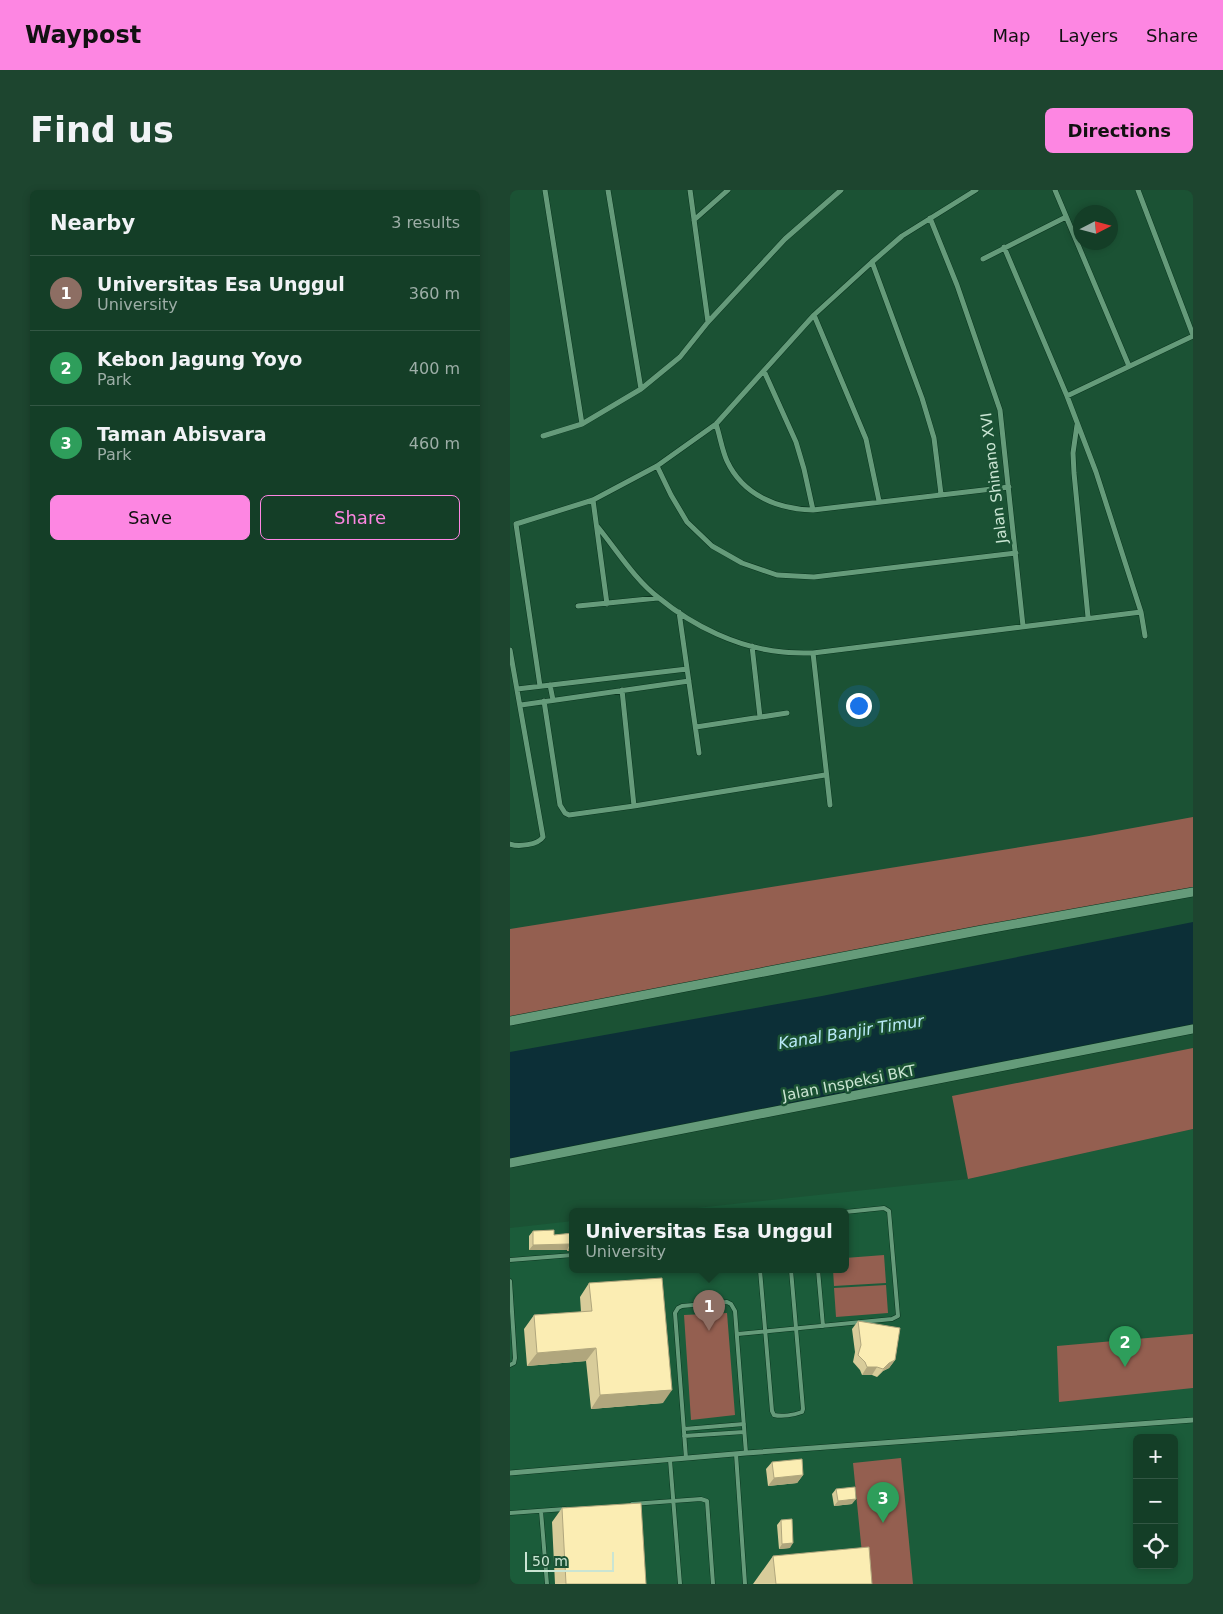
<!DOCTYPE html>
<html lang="en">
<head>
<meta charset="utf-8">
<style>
	body { margin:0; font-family:"DejaVu Sans",sans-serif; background:#1d452f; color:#f1f3f6 }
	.controls { position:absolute; right:15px; bottom:15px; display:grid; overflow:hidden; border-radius:8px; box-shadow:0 2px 8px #0003 }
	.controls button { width:45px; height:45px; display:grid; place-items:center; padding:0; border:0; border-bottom:1px solid #335744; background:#143e27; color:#f1f3f6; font:25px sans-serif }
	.compass { position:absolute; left:563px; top:15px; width:45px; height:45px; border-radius:50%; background:#143e27; box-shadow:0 2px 8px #0003; rotate:84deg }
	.scale { position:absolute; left:15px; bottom:12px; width:89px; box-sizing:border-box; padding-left:5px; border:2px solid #cae5d3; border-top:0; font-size:14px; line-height:18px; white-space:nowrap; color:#cae5d3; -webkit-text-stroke:4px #1b5234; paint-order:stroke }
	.you { position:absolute; left:348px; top:515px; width:18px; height:18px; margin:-12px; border:4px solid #fff; border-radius:50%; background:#1a73e8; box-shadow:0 0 0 8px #1a73e833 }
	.badge { display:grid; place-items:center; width:32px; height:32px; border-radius:50%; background:#fd86e2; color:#fff; font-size:16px; font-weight:700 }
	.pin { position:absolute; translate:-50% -41px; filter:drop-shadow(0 1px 2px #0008) }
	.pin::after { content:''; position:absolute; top:26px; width:18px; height:15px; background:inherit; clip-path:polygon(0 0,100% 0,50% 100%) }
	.popup { position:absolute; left:59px; top:1018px; width:280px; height:65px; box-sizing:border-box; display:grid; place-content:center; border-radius:8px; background:#143e27; filter:drop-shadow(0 1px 4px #0005); font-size:16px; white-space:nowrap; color:#9daea7 }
	.popup b { font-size:19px; color:#f1f3f6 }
	.popup::after { content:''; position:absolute; left:50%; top:100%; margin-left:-10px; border:10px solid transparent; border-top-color:#143e27 }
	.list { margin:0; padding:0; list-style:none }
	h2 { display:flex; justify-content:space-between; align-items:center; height:65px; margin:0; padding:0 20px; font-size:21px }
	h2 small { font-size:16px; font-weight:400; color:#9daea7 }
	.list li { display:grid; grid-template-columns:32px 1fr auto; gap:15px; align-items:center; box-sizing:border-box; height:75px; padding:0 20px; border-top:1px solid #335744 }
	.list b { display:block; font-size:19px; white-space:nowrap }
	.list p { margin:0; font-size:16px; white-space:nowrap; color:#9daea7 }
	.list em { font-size:16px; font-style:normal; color:#9daea7 }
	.actions { display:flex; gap:10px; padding:15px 20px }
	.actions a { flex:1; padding:11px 0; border:1px solid #fd86e2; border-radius:8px; text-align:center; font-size:18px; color:#fd86e2 }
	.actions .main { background:#fd86e2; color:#111 }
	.icon { flex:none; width:28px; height:28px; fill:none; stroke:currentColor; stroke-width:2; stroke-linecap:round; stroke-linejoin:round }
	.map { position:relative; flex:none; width:683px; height:1394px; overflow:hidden; border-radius:8px }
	header { display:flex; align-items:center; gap:30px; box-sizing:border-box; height:70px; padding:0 25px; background:#fd86e2; color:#111 }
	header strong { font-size:24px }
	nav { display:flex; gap:28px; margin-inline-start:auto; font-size:18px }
	.intro { display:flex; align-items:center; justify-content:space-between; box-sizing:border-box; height:120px; padding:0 30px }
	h1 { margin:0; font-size:35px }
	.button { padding:12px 22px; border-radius:8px; background:#fd86e2; color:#111; font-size:18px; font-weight:700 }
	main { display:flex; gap:30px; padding:0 30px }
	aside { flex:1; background:#143e27; border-radius:8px; box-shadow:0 2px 8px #0003 }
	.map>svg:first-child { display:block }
	.built { fill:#1b5c3a; fill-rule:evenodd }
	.green { fill:#945f50 }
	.water { fill:#0c2f37 }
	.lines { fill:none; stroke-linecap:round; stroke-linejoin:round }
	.service-casing { stroke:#0a351f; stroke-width:5 }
	.minor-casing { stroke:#0a351f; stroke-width:6 }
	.tertiary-casing { stroke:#0a351f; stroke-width:10 }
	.service { stroke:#659b7a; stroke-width:4 }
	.minor { stroke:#659b7a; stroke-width:5 }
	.tertiary { stroke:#659b7a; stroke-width:9 }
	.wall { fill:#d8cc9a }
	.shaded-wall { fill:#b0a67d }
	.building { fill:#fbedb3; stroke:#b0a67d }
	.labels { text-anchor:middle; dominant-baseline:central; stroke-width:5; stroke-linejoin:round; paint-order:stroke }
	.street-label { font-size:15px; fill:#cae5d3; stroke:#1b5234 }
	.water-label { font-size:16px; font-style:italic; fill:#b9eaf8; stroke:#1b5234 }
</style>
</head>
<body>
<header>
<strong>Waypost</strong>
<nav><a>Map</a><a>Layers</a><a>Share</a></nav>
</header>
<div class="intro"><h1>Find us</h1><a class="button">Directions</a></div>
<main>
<aside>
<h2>Nearby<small>3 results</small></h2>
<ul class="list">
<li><span class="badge" style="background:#8d6e63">1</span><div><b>Universitas Esa Unggul</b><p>University</p></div><em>360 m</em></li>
<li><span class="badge" style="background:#2e9e5b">2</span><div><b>Kebon Jagung Yoyo</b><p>Park</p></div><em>400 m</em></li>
<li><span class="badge" style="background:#2e9e5b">3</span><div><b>Taman Abisvara</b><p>Park</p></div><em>460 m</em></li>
</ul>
<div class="actions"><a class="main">Save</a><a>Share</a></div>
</aside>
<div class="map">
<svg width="683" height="1394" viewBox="0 0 683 1394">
	<rect width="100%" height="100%" fill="#1b5234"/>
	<!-- built -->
	<path class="built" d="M683 939V1394H0V1038L63 1031V1080H335V1022H149L458 989ZM627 1248H664V1375H627Z"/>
	<!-- green -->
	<path class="green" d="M683 627V702L0 831V739L579 646Z
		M683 858V939L458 989 442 906Z
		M374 1065 376 1093 324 1096 323 1080H335V1068Z
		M376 1095 378 1123 326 1127 324 1098Z
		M217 1123 225 1225 181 1230 174 1125Z
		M683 1144V1198L549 1212 547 1156Z
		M391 1268 403 1394H355L343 1273Z"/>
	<!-- water -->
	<path class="water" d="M683 732V835L0 969V862L312 806Z"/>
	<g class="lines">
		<defs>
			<path id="service" d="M0 1070 63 1065
				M250 1080 262 1221 264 1225C272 1227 284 1225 292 1222L293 1219 281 1080
				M308 1080 313 1136
				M0 1091 5 1168 4 1173 0 1175
				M228 1144 382 1129 388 1126 379 1021 374 1018 335 1022
				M174 1239 234 1234
				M174 1246 234 1242
				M226 1264 235 1394
				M176 1268 165 1123 168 1118 172 1116 217 1112 221 1114 225 1121 236 1263
				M160 1270 170 1394
				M122 1314 191 1309 197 1311 203 1394
				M31 1321 37 1394
				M0 1323 55 1319"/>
			<path id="minor" d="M35 0 72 234
				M98 0 131 199
				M180 0 198 132
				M545 0 619 176
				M628 0 683 145
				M420 28 447 95 490 220 513 436
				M184 30 218 0
				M494 57 557 206 586 282 631 422 635 446
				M473 69 556 27
				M362 72 412 208 424 248 431 304
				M304 125 356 249 369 311
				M254 181 286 252 294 279 303 320
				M557 206 683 146
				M206 234C210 246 212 260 217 271 233 305 267 319 303 320L499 297
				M567 235 563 263 564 283 578 427
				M33 246 72 234 131 199 170 167 198 132 275 49 331 0
				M147 276 161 305 177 332 202 356 232 373 267 385 304 387 506 363
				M83 310 97 414
				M87 336C106 359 125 390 149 408 183 436 228 458 273 462 283 463 293 463 303 463L631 422
				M68 416 148 408
				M169 422 189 563
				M242 456 250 527
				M0 460 33 647C28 655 8 657 0 654
				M303 463 320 615
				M40 495 43 510
				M30 496 6 334 83 310 147 276 206 234 304 125 362 72 392 46 466 0
				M7 499 177 479
				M112 500 124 616
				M34 511 50 615 55 623 59 625 124 616 315 585
				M11 515 179 491
				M186 537 277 523
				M0 1283 236 1263 683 1230"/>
			<path id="tertiary" d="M0 831 472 740 683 702
				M0 973 683 839"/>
		</defs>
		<!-- service casing -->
		<use href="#service" class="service-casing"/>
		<!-- minor casing -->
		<use href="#minor" class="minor-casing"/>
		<!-- tertiary casing -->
		<use href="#tertiary" class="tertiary-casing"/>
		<!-- service -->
		<use href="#service" class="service"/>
		<!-- minor -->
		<use href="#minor" class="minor"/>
		<!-- tertiary -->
		<use href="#tertiary" class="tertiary"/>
	</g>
	<!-- wall -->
	<path class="wall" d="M23 1041 44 1045 63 1043V1061H57V1060H19V1046Z
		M79 1093 153 1213 81 1219 76 1171 17 1176 14 1139 24 1125 71 1122 70 1107Z
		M348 1131 385 1170 379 1178 373 1181 367 1187 362 1185H352L350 1180 343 1172 345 1162 342 1139Z
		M262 1272 293 1285 287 1293 258 1296 256 1279Z
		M326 1299 342 1314 324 1316 322 1304Z
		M52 1318 136 1394H45L42 1332Z
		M271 1330 280 1358 269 1359 267 1335Z
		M263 1366 362 1394H243Z"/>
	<!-- shaded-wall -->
	<path class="shaded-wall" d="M60 1054 57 1060H19L23 1055Z
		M60 1056H63V1061H57Z
		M86 1158 76 1171 17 1176 27 1163Z
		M385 1170 379 1178 373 1181 367 1187 379 1173Z
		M357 1177H367L362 1185H352Z
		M162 1200 153 1213 81 1219 90 1205Z
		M293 1285 287 1293 258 1296 264 1288Z
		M346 1309 342 1314 324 1316 328 1311Z
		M283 1353 280 1358 269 1359 272 1354Z"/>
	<!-- building -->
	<path class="building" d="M44 1040V1045L63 1043V1056H60V1054L23 1055V1041Z
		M152 1088 162 1200 90 1205 86 1158 27 1163 24 1125 82 1121 79 1093Z
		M348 1131 390 1138 385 1170 379 1173 373 1179 367 1177H357L355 1172 348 1165 351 1155Z
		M292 1269 293 1285 264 1288 262 1272Z
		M345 1297 346 1309 328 1311 326 1299Z
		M131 1313 136 1394H56L52 1318Z
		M282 1329 283 1353 272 1354 271 1330Z
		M359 1357 362 1394H266L263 1366Z"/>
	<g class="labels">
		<!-- street labels -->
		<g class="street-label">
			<text transform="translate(484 288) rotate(-97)">Jalan Shinano XVI</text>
			<text transform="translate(339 893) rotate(-11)">Jalan Inspeksi BKT</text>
		</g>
		<!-- water labels -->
		<g class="water-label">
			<text transform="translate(341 842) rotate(-9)">Kanal Banjir Timur</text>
		</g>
	</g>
</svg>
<div class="controls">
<button>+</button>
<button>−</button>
<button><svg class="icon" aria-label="locate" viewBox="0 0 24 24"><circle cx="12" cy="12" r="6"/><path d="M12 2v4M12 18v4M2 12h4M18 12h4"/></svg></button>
</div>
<svg class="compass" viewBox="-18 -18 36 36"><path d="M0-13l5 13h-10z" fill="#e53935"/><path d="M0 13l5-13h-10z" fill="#9daea7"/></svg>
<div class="scale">50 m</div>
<div class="you"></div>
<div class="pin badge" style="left:199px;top:1141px;background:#8d6e63">1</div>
<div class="popup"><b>Universitas Esa Unggul</b>University</div>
<div class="pin badge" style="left:615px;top:1177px;background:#2e9e5b">2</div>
<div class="pin badge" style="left:373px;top:1333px;background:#2e9e5b">3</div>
</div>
</main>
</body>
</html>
